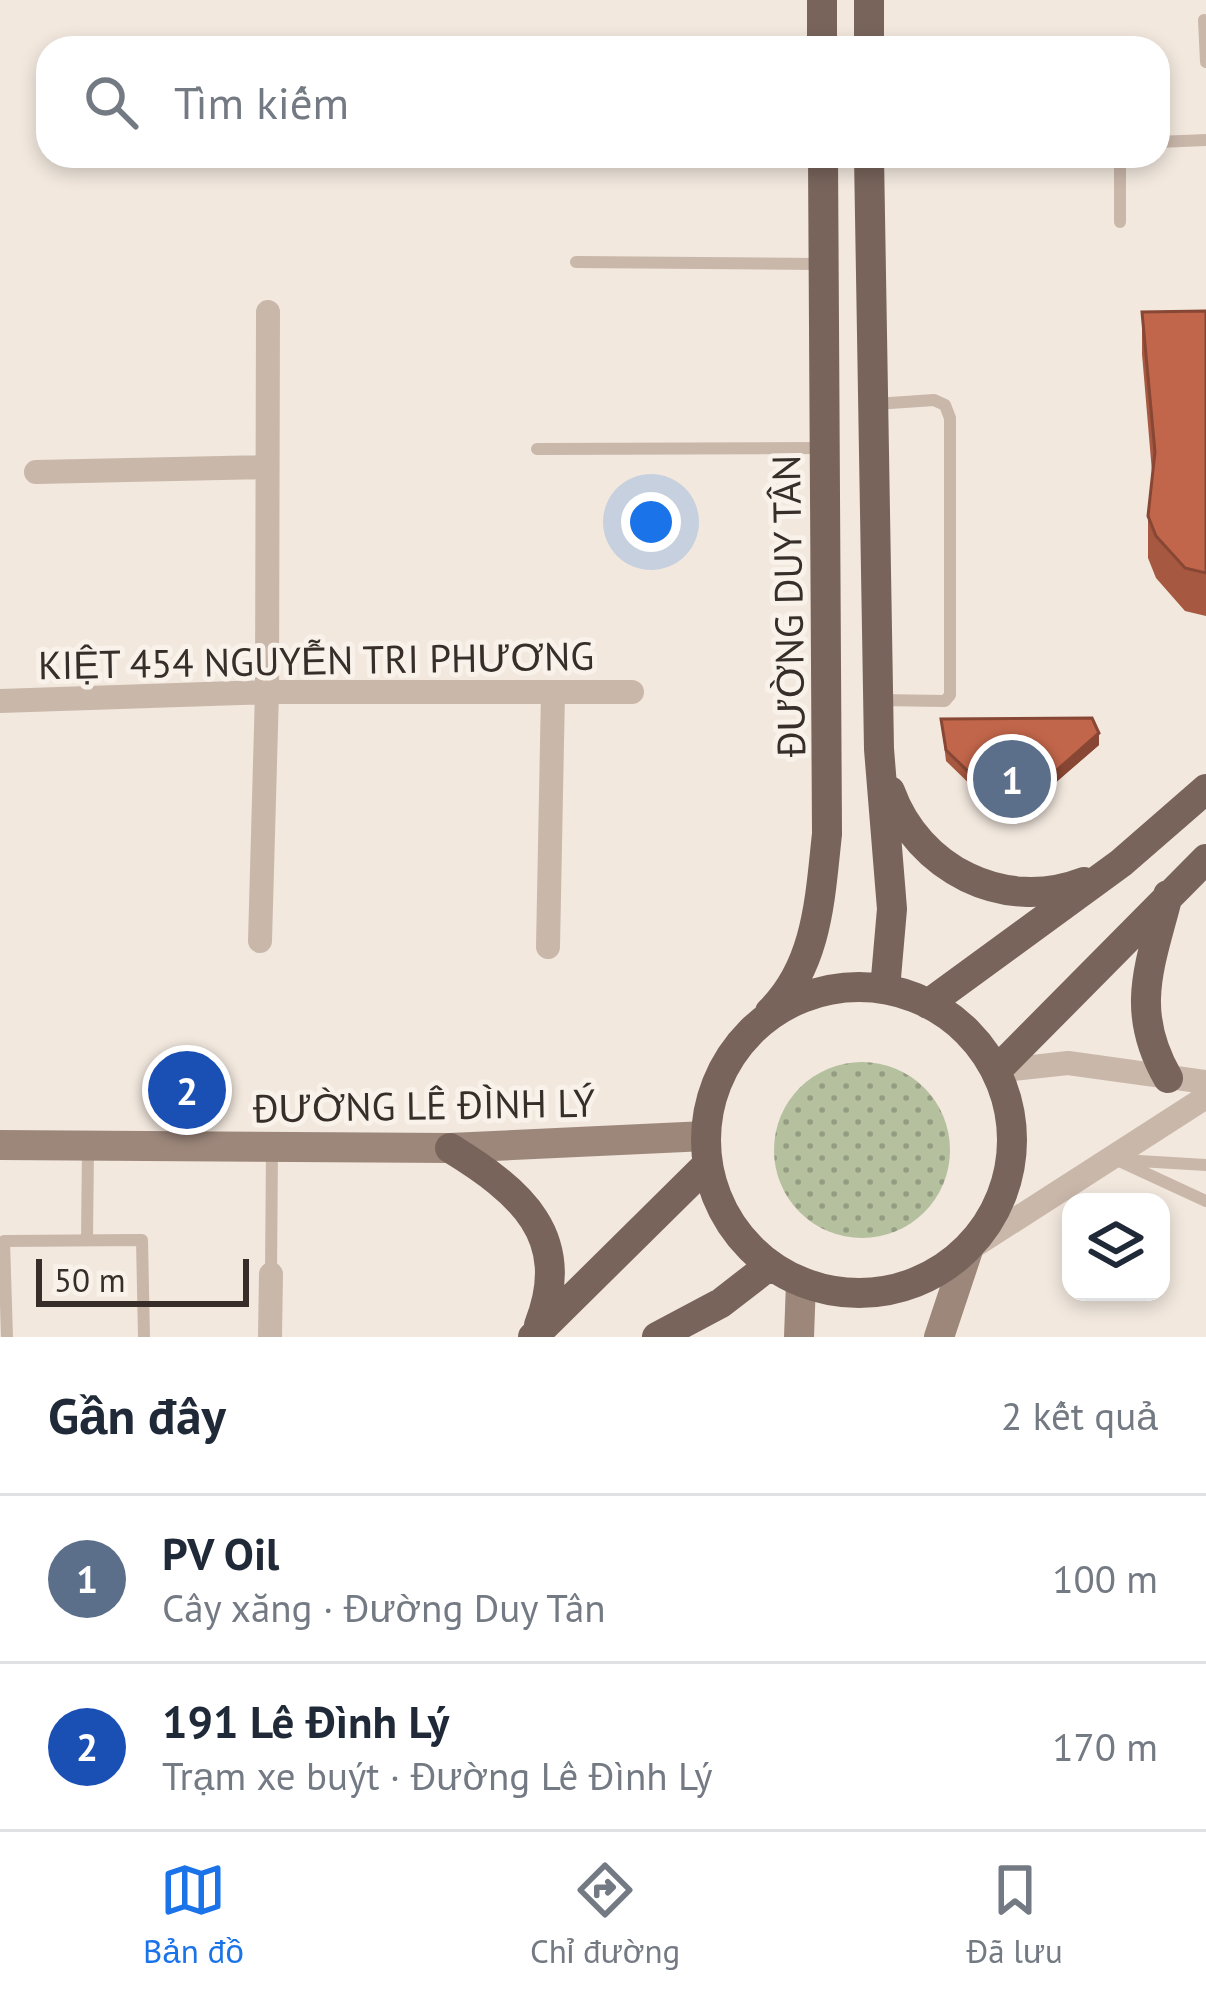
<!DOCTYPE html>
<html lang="vi">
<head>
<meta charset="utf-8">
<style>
	body { margin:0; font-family:"PT Sans",sans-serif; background:#f2f2f3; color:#1f2937 }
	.controls { position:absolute; right:36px; bottom:36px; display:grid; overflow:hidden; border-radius:24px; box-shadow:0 6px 18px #0003 }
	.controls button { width:108px; height:108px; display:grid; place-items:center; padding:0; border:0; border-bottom:3px solid #e0e1e3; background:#fff; color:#1f2937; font:60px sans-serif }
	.scale { position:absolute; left:36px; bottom:30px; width:213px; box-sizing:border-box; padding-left:12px; border:6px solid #372d29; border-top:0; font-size:33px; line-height:42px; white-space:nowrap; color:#372d29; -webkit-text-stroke:9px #f9f2ea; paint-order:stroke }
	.you { position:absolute; left:651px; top:522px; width:42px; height:42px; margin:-30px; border:9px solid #fff; border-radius:50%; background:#1a73e8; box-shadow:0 0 0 18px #1a73e833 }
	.badge { display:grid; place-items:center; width:78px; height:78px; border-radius:50%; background:#1a73e8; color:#fff; font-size:39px; font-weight:700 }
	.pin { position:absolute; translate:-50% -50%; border:6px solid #fff; box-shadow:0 3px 12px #0006 }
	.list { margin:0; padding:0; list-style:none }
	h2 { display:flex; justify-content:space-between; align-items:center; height:156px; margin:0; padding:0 48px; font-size:51px }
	h2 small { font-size:39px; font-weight:400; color:#747a83 }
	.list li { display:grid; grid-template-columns:78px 1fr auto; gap:36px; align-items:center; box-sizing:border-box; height:168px; padding:0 48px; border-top:3px solid #e0e1e3 }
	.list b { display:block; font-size:45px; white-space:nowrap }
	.list p { margin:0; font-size:39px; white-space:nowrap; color:#747a83 }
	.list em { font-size:39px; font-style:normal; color:#747a83 }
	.icon { flex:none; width:66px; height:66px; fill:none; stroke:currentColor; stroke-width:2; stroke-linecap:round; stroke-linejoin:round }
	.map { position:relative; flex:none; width:1206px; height:1337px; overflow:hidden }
	.search { position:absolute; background:#fff; box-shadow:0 6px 18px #0003; left:36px; right:36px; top:36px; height:132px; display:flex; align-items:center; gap:30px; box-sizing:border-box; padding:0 42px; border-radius:36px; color:#747a83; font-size:45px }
	.sheet { height:492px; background:#fff }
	nav { display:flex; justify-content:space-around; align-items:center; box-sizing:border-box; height:168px; border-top:3px solid #e0e1e3; background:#fff; font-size:33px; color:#747a83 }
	nav a { display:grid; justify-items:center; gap:6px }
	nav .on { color:#1a73e8 }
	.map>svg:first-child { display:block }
	.grass { fill:url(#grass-dots) }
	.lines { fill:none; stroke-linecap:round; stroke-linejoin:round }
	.lane { stroke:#c9b7aa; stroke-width:12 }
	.street { stroke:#c9b7aa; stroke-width:24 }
	.secondary { stroke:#9d877b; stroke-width:30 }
	.primary { stroke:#78645b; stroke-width:30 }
	.wall { fill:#a75840 }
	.shaded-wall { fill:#884734 }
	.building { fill:#c2664b; stroke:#884734; stroke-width:3 }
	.labels { text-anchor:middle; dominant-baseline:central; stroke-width:10; stroke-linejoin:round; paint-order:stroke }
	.street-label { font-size:39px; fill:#372d29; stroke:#f9f2ea }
</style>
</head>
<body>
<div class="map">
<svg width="1206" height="1337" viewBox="0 0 1206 1337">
	<defs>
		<pattern id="grass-dots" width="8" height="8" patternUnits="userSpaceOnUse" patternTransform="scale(3)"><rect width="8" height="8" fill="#b5c09e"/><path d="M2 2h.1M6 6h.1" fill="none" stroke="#949c81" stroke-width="1.8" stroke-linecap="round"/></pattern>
	</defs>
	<rect width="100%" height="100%" fill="#f2e8de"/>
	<!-- grass -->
	<path class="grass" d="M774 1150a88 88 0 1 1 176 0a88 88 0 1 1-176 0Z"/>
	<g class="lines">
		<!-- lane -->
		<path class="lane" d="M1204 20 1206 62
			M1158 142 1206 140
			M1120 156V222
			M576 262 820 264
			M875 404 934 400 945 405 950 418V695L945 701 879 700
			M537 449 824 448
			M1115 1159 1206 1201
			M1122 1160 1206 1165
			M87 1240 88 1147
			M271 1274 272 1148
			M7 1337 4 1241 142 1240 144 1337"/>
		<!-- street -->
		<path class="street" d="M36 472 265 467
			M0 701 267 692H632
			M260 941 267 692 268 312
			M548 947 553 692
			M996 1071 1068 1063 1206 1082
			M968 1250 1206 1097
			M270 1337 271 1274"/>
		<!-- secondary -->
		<path class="secondary" d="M0 1145 450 1148 706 1136
			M799 1337 801 1282
			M939 1337 968 1250"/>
		<!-- primary -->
		<path class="primary" d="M822 0V48
			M869 48V0
			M869 156 879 749 892 909 885 989
			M890 791C918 869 1004 913 1084 882
			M1168 895C1150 966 1129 1010 1168 1078
			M706 1140a153 153 0 1 1 306 0a153 153 0 1 1-306 0Z
			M928 1004 1121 863 1206 789
			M770 1012C818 965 820 897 827 834L823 156
			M996 1071 1206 859
			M450 1148C520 1191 574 1236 539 1325
			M533 1337 708 1164
			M657 1337 721 1303 770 1265"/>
	</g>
	<!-- wall -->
	<path class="wall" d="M1206 311V616L1185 611 1156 578 1148 558V516L1152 472 1142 354V312Z
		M941 719 1099 745 1032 803 982 796 946 761Z"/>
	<!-- shaded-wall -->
	<path class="shaded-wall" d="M1099 733V745L1032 803V792Z"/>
	<!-- building -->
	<path class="building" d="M1206 311V573L1185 568 1156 536 1148 516 1155 452 1142 312Z
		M1092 718 1099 733 1032 792 982 785 946 750 941 719Z"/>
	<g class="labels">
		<!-- street labels -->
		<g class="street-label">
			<text transform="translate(788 606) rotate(-91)">ĐƯỜNG DUY TÂN</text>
			<text transform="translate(316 660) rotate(-1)">KIỆT 454 NGUYỄN TRI PHƯƠNG</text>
			<text transform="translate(424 1105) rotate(-1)">ĐƯỜNG LÊ ĐÌNH LÝ</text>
		</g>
	</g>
</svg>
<div class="controls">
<button><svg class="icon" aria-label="layers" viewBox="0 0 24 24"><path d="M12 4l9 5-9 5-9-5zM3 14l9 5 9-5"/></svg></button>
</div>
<div class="scale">50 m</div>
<div class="you"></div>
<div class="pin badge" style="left:1012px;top:779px;background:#5c6f8a">1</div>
<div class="pin badge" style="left:187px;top:1090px;background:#1a4fb4">2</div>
<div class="search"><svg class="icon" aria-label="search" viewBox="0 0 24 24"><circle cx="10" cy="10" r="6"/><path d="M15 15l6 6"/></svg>Tìm kiếm</div>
</div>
<section class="sheet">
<h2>Gần đây<small>2 kết quả</small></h2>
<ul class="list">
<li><span class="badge" style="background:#5c6f8a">1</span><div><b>PV Oil</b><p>Cây xăng · Đường Duy Tân</p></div><em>100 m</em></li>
<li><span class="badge" style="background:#1a4fb4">2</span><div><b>191 Lê Đình Lý</b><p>Trạm xe buýt · Đường Lê Đình Lý</p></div><em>170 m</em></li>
</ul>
</section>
<nav>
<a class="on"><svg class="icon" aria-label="map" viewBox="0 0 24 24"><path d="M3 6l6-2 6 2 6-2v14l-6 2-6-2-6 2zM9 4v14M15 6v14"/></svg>Bản đồ</a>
<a><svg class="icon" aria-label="directions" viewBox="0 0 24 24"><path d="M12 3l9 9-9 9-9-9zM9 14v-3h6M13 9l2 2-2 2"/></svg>Chỉ đường</a>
<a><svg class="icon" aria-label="saved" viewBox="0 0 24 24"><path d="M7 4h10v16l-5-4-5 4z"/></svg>Đã lưu</a>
</nav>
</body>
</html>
